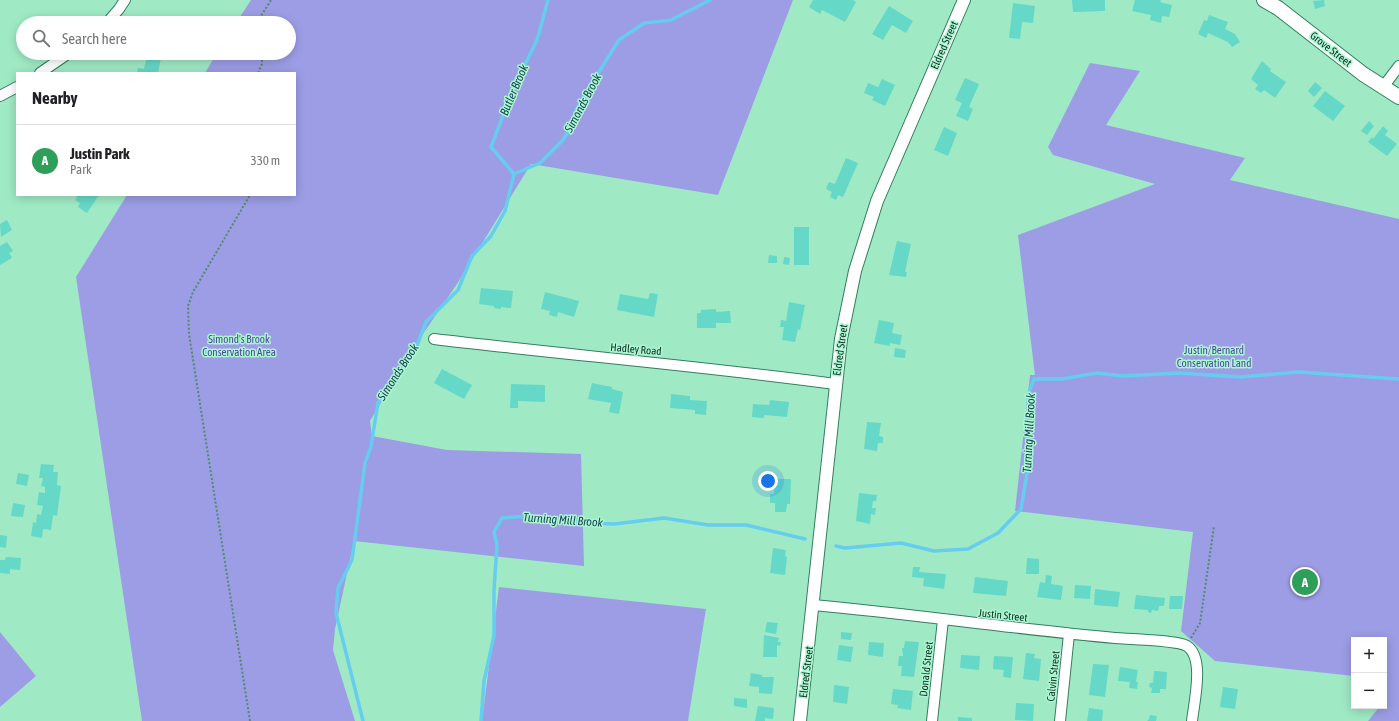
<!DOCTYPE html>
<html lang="en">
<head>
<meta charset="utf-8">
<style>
	body { margin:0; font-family:"Asap Condensed",sans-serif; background:#f2f2f2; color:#202124 }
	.controls { position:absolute; right:12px; bottom:12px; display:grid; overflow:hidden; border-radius:0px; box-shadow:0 2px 10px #0003 }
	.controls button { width:36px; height:36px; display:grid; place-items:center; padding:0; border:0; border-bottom:1px solid #e0e0e0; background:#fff; color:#202124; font:20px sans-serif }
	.you { position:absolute; left:768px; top:481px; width:14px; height:14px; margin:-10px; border:3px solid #fff; border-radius:50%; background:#1a73e8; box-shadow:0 0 0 6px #1a73e833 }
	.badge { display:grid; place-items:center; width:26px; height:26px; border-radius:50%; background:#ea580c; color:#fff; font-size:13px; font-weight:700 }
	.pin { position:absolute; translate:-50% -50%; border:2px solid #fff; box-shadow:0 1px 4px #0006 }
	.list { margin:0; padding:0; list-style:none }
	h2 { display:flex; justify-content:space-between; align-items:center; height:52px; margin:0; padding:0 16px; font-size:17px }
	h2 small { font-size:13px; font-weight:400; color:#757577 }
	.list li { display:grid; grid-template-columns:26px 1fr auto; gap:12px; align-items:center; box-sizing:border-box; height:72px; padding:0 16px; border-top:1px solid #e0e0e0 }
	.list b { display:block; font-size:15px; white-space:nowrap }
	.list p { margin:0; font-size:13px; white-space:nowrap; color:#757577 }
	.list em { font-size:13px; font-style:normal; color:#757577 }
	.icon { flex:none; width:22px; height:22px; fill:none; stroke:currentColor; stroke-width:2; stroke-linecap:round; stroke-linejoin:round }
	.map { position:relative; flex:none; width:1399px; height:721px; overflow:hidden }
	.search { position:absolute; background:#fff; box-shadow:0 2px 10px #0003; left:16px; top:16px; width:280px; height:44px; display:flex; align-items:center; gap:10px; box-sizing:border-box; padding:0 14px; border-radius:22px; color:#757577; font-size:15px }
	.panel { position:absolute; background:#fff; box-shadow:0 2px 10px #0003; left:16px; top:72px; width:280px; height:124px; border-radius:0px }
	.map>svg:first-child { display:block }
	.green { fill:#9c9de5 }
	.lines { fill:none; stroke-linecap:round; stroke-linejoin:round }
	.stream { stroke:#66cdef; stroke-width:3.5 }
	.building { fill:#66d8c7 }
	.minor-casing { stroke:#337e5e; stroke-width:12 }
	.tertiary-casing { stroke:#337e5e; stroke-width:14 }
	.secondary-casing { stroke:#337e5e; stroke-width:16 }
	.path { stroke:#54886f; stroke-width:2; stroke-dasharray:2 2; stroke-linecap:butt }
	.minor { stroke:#fff; stroke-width:10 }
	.tertiary { stroke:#fff; stroke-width:12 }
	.secondary { stroke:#fff; stroke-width:14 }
	.labels { text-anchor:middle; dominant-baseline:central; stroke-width:3; stroke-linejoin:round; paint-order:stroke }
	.street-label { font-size:11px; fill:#0f2e21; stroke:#acf7d2 }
	.park-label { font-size:11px; fill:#4d479e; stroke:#acf7d2 }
	.water-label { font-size:12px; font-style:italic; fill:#194655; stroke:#acf7d2 }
</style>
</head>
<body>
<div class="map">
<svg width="1399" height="721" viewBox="0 0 1399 721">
	<rect width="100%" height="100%" fill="#9feac5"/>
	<!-- green -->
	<path class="green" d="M251 0H793L718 195 531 164 457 284 414 347 370 421 372 436 447 450 581 454 584 566 354 541 335 629 333 650 355 721H142L76 277 127 195H295V73H205L217 53H289V23H236Z
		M1090 63 1140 71 1106 125 1245 158 1230 180 1399 219V721H1368L1380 706H1384V640H1354V676L1215 661 1181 631 1193 532 1015 511 1030 375H1035L1018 235 1155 184 1053 155 1048 147Z
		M499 587 706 609 688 721H482Z
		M0 632 36 676 0 707Z"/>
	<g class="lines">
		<!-- stream -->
		<path class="stream" d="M514 174 491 147 514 87 537 40 548 0
			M836 546 845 548 901 543 934 551 968 549 998 533 1021 509 1029 462 1030 434 1028 395 1034 379H1062L1097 373 1123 376 1178 373 1241 377 1299 372 1399 379
			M363 721 336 613 338 588 352 560 365 463 371 446 378 403 416 348 426 322 458 290 472 256 491 236 505 211 514 174 540 163 563 140 573 123 575 112 590 86 619 40 644 23 671 20 710 0
			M481 721 484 681 494 636V590L497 545 494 532 502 518 530 516 563 522 614 524 664 518 708 525H746L805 539"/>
	</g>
	<!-- building -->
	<path class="building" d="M813 0H853L856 2 845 22 822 10 820 14 809 7Z
		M1072 0H1105V11L1073 12Z
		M1135 0H1161L1160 2 1172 5 1169 17 1162 16 1161 23 1150 20 1151 15 1132 11Z
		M1324 0 1325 6 1315 9 1313 1Z
		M1013 3 1035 6 1033 23 1022 22 1020 39 1009 38Z
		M889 6 913 21 906 33 892 25 883 40 872 34Z
		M1209 15 1228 22 1225 29 1235 34 1240 42 1232 47 1228 42 1208 33 1206 38 1198 34 1204 20 1207 21Z
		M140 53H162L158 73H137L138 68 144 69 147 56 140 55Z
		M1262 61 1271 69 1270 71 1286 82 1275 98 1264 90 1261 93 1255 89 1258 85 1251 79Z
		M965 78 979 84 969 107 973 109 968 121 956 116 962 103 955 100Z
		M882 79 895 85 885 106 872 100 874 97 864 93 868 83 878 87Z
		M1315 82 1322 88 1314 97 1308 91Z
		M1325 91 1345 106 1333 121 1313 106Z
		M1369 121 1374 126 1367 135 1361 131Z
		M1383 126 1388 131 1385 135 1397 144 1387 156 1368 142 1372 137 1373 139Z
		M944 127 957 133 948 156 934 150Z
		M846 158 858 163 843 197 838 195 836 200 830 197 832 192 826 189 829 182 835 184Z
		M78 195H99L87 213 78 207 80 203 75 200Z
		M7 220 12 230 1 237 0 224Z
		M794 227H809V265H794Z
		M897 241 911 244 905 272H907L906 277 889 275Z
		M7 242 13 251 9 253 12 258 0 265V246Z
		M769 255 777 256V263H768Z
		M784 257 790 258 789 265 783 264Z
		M481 288 513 291 511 308 501 307V309L494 308V306L479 304Z
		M545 292 579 301 574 317 558 312 557 317 549 315 550 311 541 309Z
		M650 293 658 294 654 317 617 310 620 294 648 299Z
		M789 302 805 305 800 330 798 329 795 342 782 340 784 327H780L781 320 786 321Z
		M716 309V312L730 311 731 323H716V328H697V313H701V310Z
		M879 320 894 323 892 333 902 335 900 345 890 343V346L874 343Z
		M895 348 906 350 905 358 894 357Z
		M442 369 472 385 464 399 434 383Z
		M592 383 612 387V389L623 392 619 414 609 412 611 403 588 399Z
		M511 384 545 385V402L518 401V408H510Z
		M671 394 690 396V400L707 401 706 415 695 414V410L670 408Z
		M770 400 789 402 787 417 764 415V418L752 417 753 404 769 405Z
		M867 422 881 423 879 436 883 437V443H878L877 451 864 449Z
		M41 464 54 465 53 472H58L57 485 61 486 57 516 53 515 51 530 43 529 42 538 31 536 33 522 36 523 37 514 41 515 43 506 37 505 39 492 45 493V487L41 486 43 478H39Z
		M18 473 29 475 27 486 16 484Z
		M775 479H791L790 504H787L786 512H775V503H770V494H774Z
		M859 493 877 495 876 501H873L872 508H876L875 515 871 514 870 524 856 521Z
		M13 503 25 505 23 517 11 516Z
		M0 535 7 536 6 548 0 547Z
		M773 548 786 550 785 556 787 557 785 575 770 573Z
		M6 557 21 558 20 570 10 569V574L0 573V560H5Z
		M1027 558 1039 559V574H1026Z
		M913 567H920L919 572 946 574 944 589 923 586 924 578 912 577Z
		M1046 575 1052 576 1051 584 1063 586 1061 600 1037 597 1040 582 1045 583Z
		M975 577 1008 581 1006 596 973 593Z
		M1075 585 1091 586 1090 599 1074 598Z
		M1095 589 1120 592 1118 607 1094 605Z
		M1136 595 1165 598 1164 606H1159L1158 611 1152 610 1151 613 1148 612V610L1134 609Z
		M1170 596H1183L1182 609H1169Z
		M767 622 778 623 776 634 765 632Z
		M841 632 852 633 851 640 841 639Z
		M764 635 779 638 778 642H781L780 646 777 645V657H763Z
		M905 641 919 642 914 677 901 676 902 666H898L899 656H903L902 648H904Z
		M869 642 884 643 883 657 868 655Z
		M839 645 853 647 851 662 837 660Z
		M1026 653 1035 654 1034 658 1041 659 1039 681 1023 679Z
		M961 655 980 656 979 670 960 668Z
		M994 656 1013 657 1011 678 1003 677 1004 670 993 669Z
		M1093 664 1109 665 1105 697 1089 695Z
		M1120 667 1138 670 1136 682H1138L1137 689 1129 688 1130 682 1118 681Z
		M1154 671 1167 672 1166 689H1160V693H1151L1152 688 1149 687 1150 683H1153Z
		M751 673 762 675V677H774L772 694 759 693V687L749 686Z
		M834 685 849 687 847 704 833 702Z
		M1223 687 1238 689 1235 709 1220 707Z
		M893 689 913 691 911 710 897 708 898 705 891 704Z
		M734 698 747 699V708L734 706Z
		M1016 703 1034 704 1033 721 1015 720Z
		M758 706 774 708 773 719 765 718V721H755Z
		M1089 708 1103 710 1102 721H1087Z
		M1150 715 1157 716 1156 721H1147L1149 719Z
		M958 717 972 718V721H958Z"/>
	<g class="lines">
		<defs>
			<path id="minor" d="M107 23 119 9 125 0
				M40 73 69 53
				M1383 87 1399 66
				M0 96 17 87
				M434 339C568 355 702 366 835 384
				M813 605C914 614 1014 629 1115 638 1128 639 1178 640 1187 646 1205 658 1194 702 1192 721
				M932 721 943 620
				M1060 721 1069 634"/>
			<path id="tertiary" d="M800 721 841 339 855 271 877 201 964 0"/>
			<path id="secondary" d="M1264 0 1278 8 1363 74 1399 97"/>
		</defs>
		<!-- minor casing -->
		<use href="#minor" class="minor-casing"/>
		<!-- tertiary casing -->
		<use href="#tertiary" class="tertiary-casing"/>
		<!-- secondary casing -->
		<use href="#secondary" class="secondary-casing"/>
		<!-- path -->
		<path class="path" d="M259 23 261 16 271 0
			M258 73 262 64V53
			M1191 638 1200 623 1214 526
			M250 721 189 334 188 306 193 292 250 195"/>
		<!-- minor -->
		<use href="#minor" class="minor"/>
		<!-- tertiary -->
		<use href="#tertiary" class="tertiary"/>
		<!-- secondary -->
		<use href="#secondary" class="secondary"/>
	</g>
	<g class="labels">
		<!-- street labels -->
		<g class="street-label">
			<text transform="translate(944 45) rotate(-66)">Eldred Street</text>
			<text transform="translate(1331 49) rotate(38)">Grove Street</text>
			<text transform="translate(636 349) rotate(5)">Hadley Road</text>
			<text transform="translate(840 350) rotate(-82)">Eldred Street</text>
			<text transform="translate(1003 615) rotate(6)">Justin Street</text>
			<text transform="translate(926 669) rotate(-84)">Donald Street</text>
			<text transform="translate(806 672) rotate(-83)">Eldred Street</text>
			<text transform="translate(1053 676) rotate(-84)">Calvin Street</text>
		</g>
		<!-- park labels -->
		<g class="park-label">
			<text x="239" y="339">Simond's Brook<tspan x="239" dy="13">Conservation Area</tspan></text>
			<text x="1214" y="350">Justin/Bernard<tspan x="1214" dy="13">Conservation Land</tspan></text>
		</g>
		<!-- water labels -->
		<g class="water-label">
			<text transform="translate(514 90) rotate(-67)">Butler Brook</text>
			<text transform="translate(583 103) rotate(-62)">Simonds Brook</text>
			<text transform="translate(398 372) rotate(-57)">Simonds Brook</text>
			<text transform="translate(1029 433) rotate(-87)">Turning Mill Brook</text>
			<text transform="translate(563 520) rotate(4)">Turning Mill Brook</text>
		</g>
	</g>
</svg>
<div class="controls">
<button>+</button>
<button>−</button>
</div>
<div class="you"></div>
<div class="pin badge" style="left:1305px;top:582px;background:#2e9e5b">A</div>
<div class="search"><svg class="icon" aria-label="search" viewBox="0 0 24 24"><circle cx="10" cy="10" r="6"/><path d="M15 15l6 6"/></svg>Search here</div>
<section class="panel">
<h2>Nearby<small></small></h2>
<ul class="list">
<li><span class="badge" style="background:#2e9e5b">A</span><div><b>Justin Park</b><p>Park</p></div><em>330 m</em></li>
</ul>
</section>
</div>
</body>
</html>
